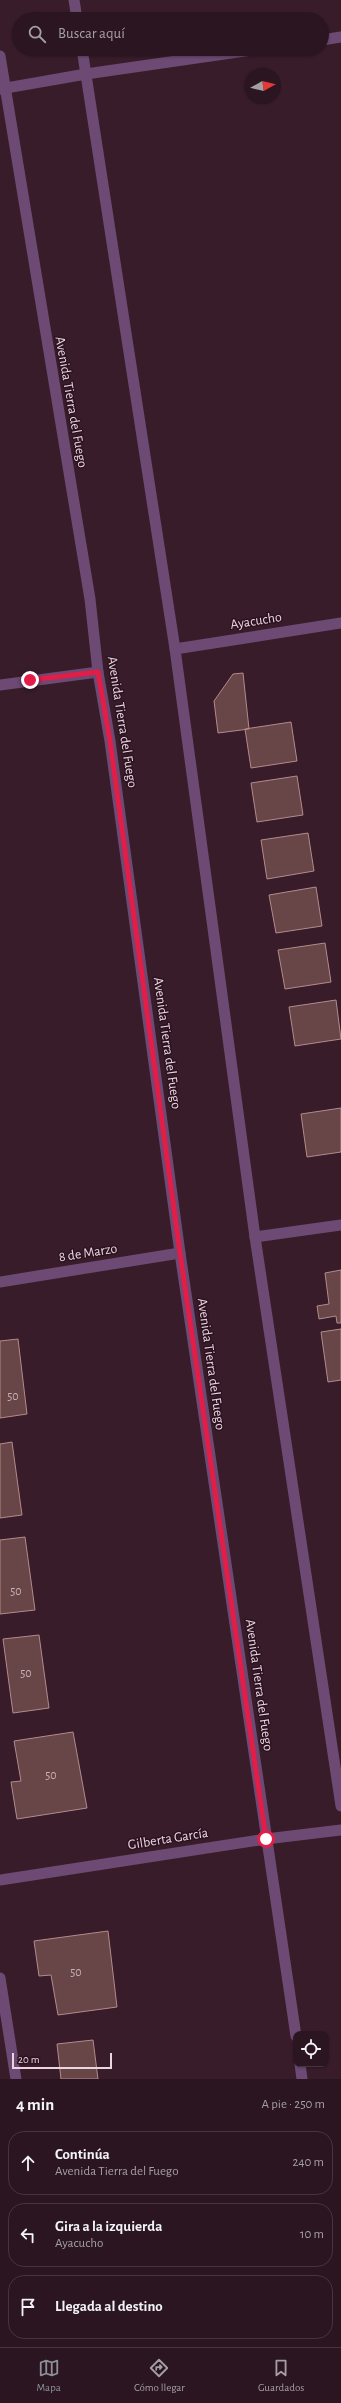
<!DOCTYPE html>
<html lang="es">
<head>
<meta charset="utf-8">
<style>
	body { margin:0; font-family:"Alegreya Sans",sans-serif; background:#321e29; color:#f1f3f6 }
	.controls { position:absolute; right:12px; bottom:12px; display:grid; overflow:hidden; border-radius:8px; box-shadow:0 1px 3px #0004 }
	.controls button { width:36px; height:36px; display:grid; place-items:center; padding:0; border:0; border-bottom:1px solid #46343e; background:#2a1520; color:#f1f3f6; font:20px sans-serif }
	.compass { position:absolute; left:245px; top:68px; width:36px; height:36px; border-radius:50%; background:#2a1520; box-shadow:0 1px 3px #0004; rotate:82deg }
	.scale { position:absolute; left:12px; bottom:10px; width:100px; box-sizing:border-box; padding-left:4px; border:2px solid #e9d6df; border-top:0; font-size:11px; line-height:14px; white-space:nowrap; color:#e9d6df; -webkit-text-stroke:3px #2d1221; paint-order:stroke }
	.stop { position:absolute; width:12px; height:12px; margin:-9px; border:3px solid #e11d48; border-radius:50%; background:#fff }
	.stop.end { background:#e11d48; border-color:#fff; box-shadow:0 1px 4px #0008 }
	.list { margin:0; padding:0; list-style:none }
	h2 { display:flex; justify-content:space-between; align-items:center; height:52px; margin:0; padding:0 16px; font-size:17px }
	h2 small { font-size:13px; font-weight:400; color:#a59fa5 }
	.list li { display:grid; grid-template-columns:26px 1fr auto; gap:12px; align-items:center; box-sizing:border-box; height:64px; margin:0 8px 8px; padding:0 8px; border:1px solid #46343e; border-radius:16px }
	.list b { display:block; font-size:15px; white-space:nowrap }
	.list p { margin:0; font-size:13px; white-space:nowrap; color:#a59fa5 }
	.list em { font-size:13px; font-style:normal; color:#a59fa5 }
	.icon { flex:none; width:22px; height:22px; fill:none; stroke:currentColor; stroke-width:2; stroke-linecap:round; stroke-linejoin:round }
	.map { position:relative; flex:none; width:341px; height:2079px; overflow:hidden }
	.search { position:absolute; background:#2a1520; box-shadow:0 1px 3px #0004; left:12px; right:12px; top:12px; height:44px; display:flex; align-items:center; gap:10px; box-sizing:border-box; padding:0 14px; border-radius:22px; color:#a59fa5; font-size:15px }
	.sheet { height:268px; background:#2a1520 }
	nav { display:flex; justify-content:space-around; align-items:center; box-sizing:border-box; height:56px; border-top:1px solid #46343e; background:#2a1520; font-size:11px; color:#a59fa5 }
	nav a { display:grid; justify-items:center; gap:2px }
	nav .on { color:#8c9099 }
	.map>svg:first-child { display:block }
	.building { fill:#684547; stroke:#b38b8c }
	.lines { fill:none; stroke-linecap:round; stroke-linejoin:round }
	.minor { stroke:#6c4a73; stroke-width:11 }
	.tertiary { stroke:#6c4a73; stroke-width:11 }
	.route { stroke:#e11d48; stroke-width:5 }
	.labels { text-anchor:middle; dominant-baseline:central; stroke-width:3; stroke-linejoin:round; paint-order:stroke }
	.number-label { font-size:12px; fill:#c9b2b9 }
	.street-label { font-size:14px; fill:#e9d6df; stroke:#2d1221 }
</style>
</head>
<body>
<div class="map">
<svg width="341" height="2079" viewBox="0 0 341 2079">
	<rect width="100%" height="100%" fill="#381c2a"/>
	<!-- building -->
	<path class="building" d="M243 673 249 729 218 733 214 701 233 674Z
		M291 722 297 761 251 768 245 729Z
		M297 776 303 815 257 822 251 783Z
		M308 833 314 871 267 879 261 840Z
		M316 887 322 926 276 933 269 895Z
		M325 943 331 982 285 989 278 950Z
		M336 1000 341 1039 295 1046 289 1007Z
		M341 1108V1152L307 1157 301 1114Z
		M341 1270V1323H337L336 1316 319 1319 317 1306 329 1304 325 1273Z
		M341 1329V1380L328 1382 321 1332Z
		M18 1339 27 1414 0 1418V1341Z
		M12 1442 22 1515 0 1518V1444Z
		M25 1537 35 1610 0 1614V1540Z
		M39 1635 49 1708 13 1713 3 1639Z
		M73 1732 87 1808 17 1819 11 1782 21 1781 14 1741Z
		M108 1931 117 2007 58 2015 51 1975 39 1976 34 1941Z
		M93 2040 98 2079H61L57 2044Z"/>
	<g class="lines">
		<!-- minor -->
		<path class="minor" d="M322 40 341 37
			M0 89 86 74 259 49
			M175 649 341 623
			M0 685 98 672
			M255 1237 341 1225
			M0 1282 180 1253
			M0 1880 266 1839 341 1830
			M0 1978 16 2079"/>
		<!-- tertiary -->
		<path class="tertiary" d="M74 0 77 19
			M82 49 175 649 255 1237 341 1806
			M0 56 90 599 98 672 110 741 180 1253 296 2036
			M300 2064 302 2079"/>
	</g>
	<g class="lines">
		<!-- route -->
		<path class="route" d="M30 680 98 672 110 741 180 1253 266 1839"/>
	</g>
	<g class="labels">
		<!-- number labels -->
		<g class="number-label">
			<text x="13" y="1396">50</text>
			<text x="16" y="1591">50</text>
			<text x="26" y="1673">50</text>
			<text x="51" y="1775">50</text>
			<text x="76" y="1972">50</text>
		</g>
		<!-- street labels -->
		<g class="street-label">
			<text transform="translate(71 402) rotate(80)">Avenida Tierra del Fuego</text>
			<text transform="translate(256 621) rotate(-9)">Ayacucho</text>
			<text transform="translate(122 722) rotate(81)">Avenida Tierra del Fuego</text>
			<text transform="translate(167 1043) rotate(82)">Avenida Tierra del Fuego</text>
			<text transform="translate(88 1253) rotate(-9)">8 de Marzo</text>
			<text transform="translate(211 1364) rotate(82)">Avenida Tierra del Fuego</text>
			<text transform="translate(259 1685) rotate(82)">Avenida Tierra del Fuego</text>
			<text transform="translate(168 1839) rotate(-9)">Gilberta García</text>
		</g>
	</g>
</svg>
<div class="controls">
<button><svg class="icon" aria-label="locate" viewBox="0 0 24 24"><circle cx="12" cy="12" r="6"/><path d="M12 2v4M12 18v4M2 12h4M18 12h4"/></svg></button>
</div>
<svg class="compass" viewBox="-18 -18 36 36"><path d="M0-13l5 13h-10z" fill="#e53935"/><path d="M0 13l5-13h-10z" fill="#a59fa5"/></svg>
<div class="scale">20 m</div>
<div class="stop" style="left:266px;top:1839px"></div>
<div class="stop end" style="left:30px;top:680px"></div>
<div class="search"><svg class="icon" aria-label="search" viewBox="0 0 24 24"><circle cx="10" cy="10" r="6"/><path d="M15 15l6 6"/></svg>Buscar aquí</div>
</div>
<section class="sheet">
<h2>4 min<small>A pie · 250 m</small></h2>
<ul class="list">
<li><svg class="icon" aria-label="ahead" viewBox="0 0 24 24"><path d="M12 20V5M6 11l6-6 6 6"/></svg><div><b>Continúa</b><p>Avenida Tierra del Fuego</p></div><em>240 m</em></li>
<li><svg class="icon" aria-label="left" viewBox="0 0 24 24"><path d="M17 20v-9H6M10 6l-5 5 5 5"/></svg><div><b>Gira a la izquierda</b><p>Ayacucho</p></div><em>10 m</em></li>
<li><svg class="icon" aria-label="arrive" viewBox="0 0 24 24"><path d="M6 21V4h12l-3 4 3 4H6"/></svg><div><b>Llegada al destino</b></div></li>
</ul>
</section>
<nav>
<a class="on"><svg class="icon" aria-label="map" viewBox="0 0 24 24"><path d="M3 6l6-2 6 2 6-2v14l-6 2-6-2-6 2zM9 4v14M15 6v14"/></svg>Mapa</a>
<a><svg class="icon" aria-label="directions" viewBox="0 0 24 24"><path d="M12 3l9 9-9 9-9-9zM9 14v-3h6M13 9l2 2-2 2"/></svg>Cómo llegar</a>
<a><svg class="icon" aria-label="saved" viewBox="0 0 24 24"><path d="M7 4h10v16l-5-4-5 4z"/></svg>Guardados</a>
</nav>
</body>
</html>
